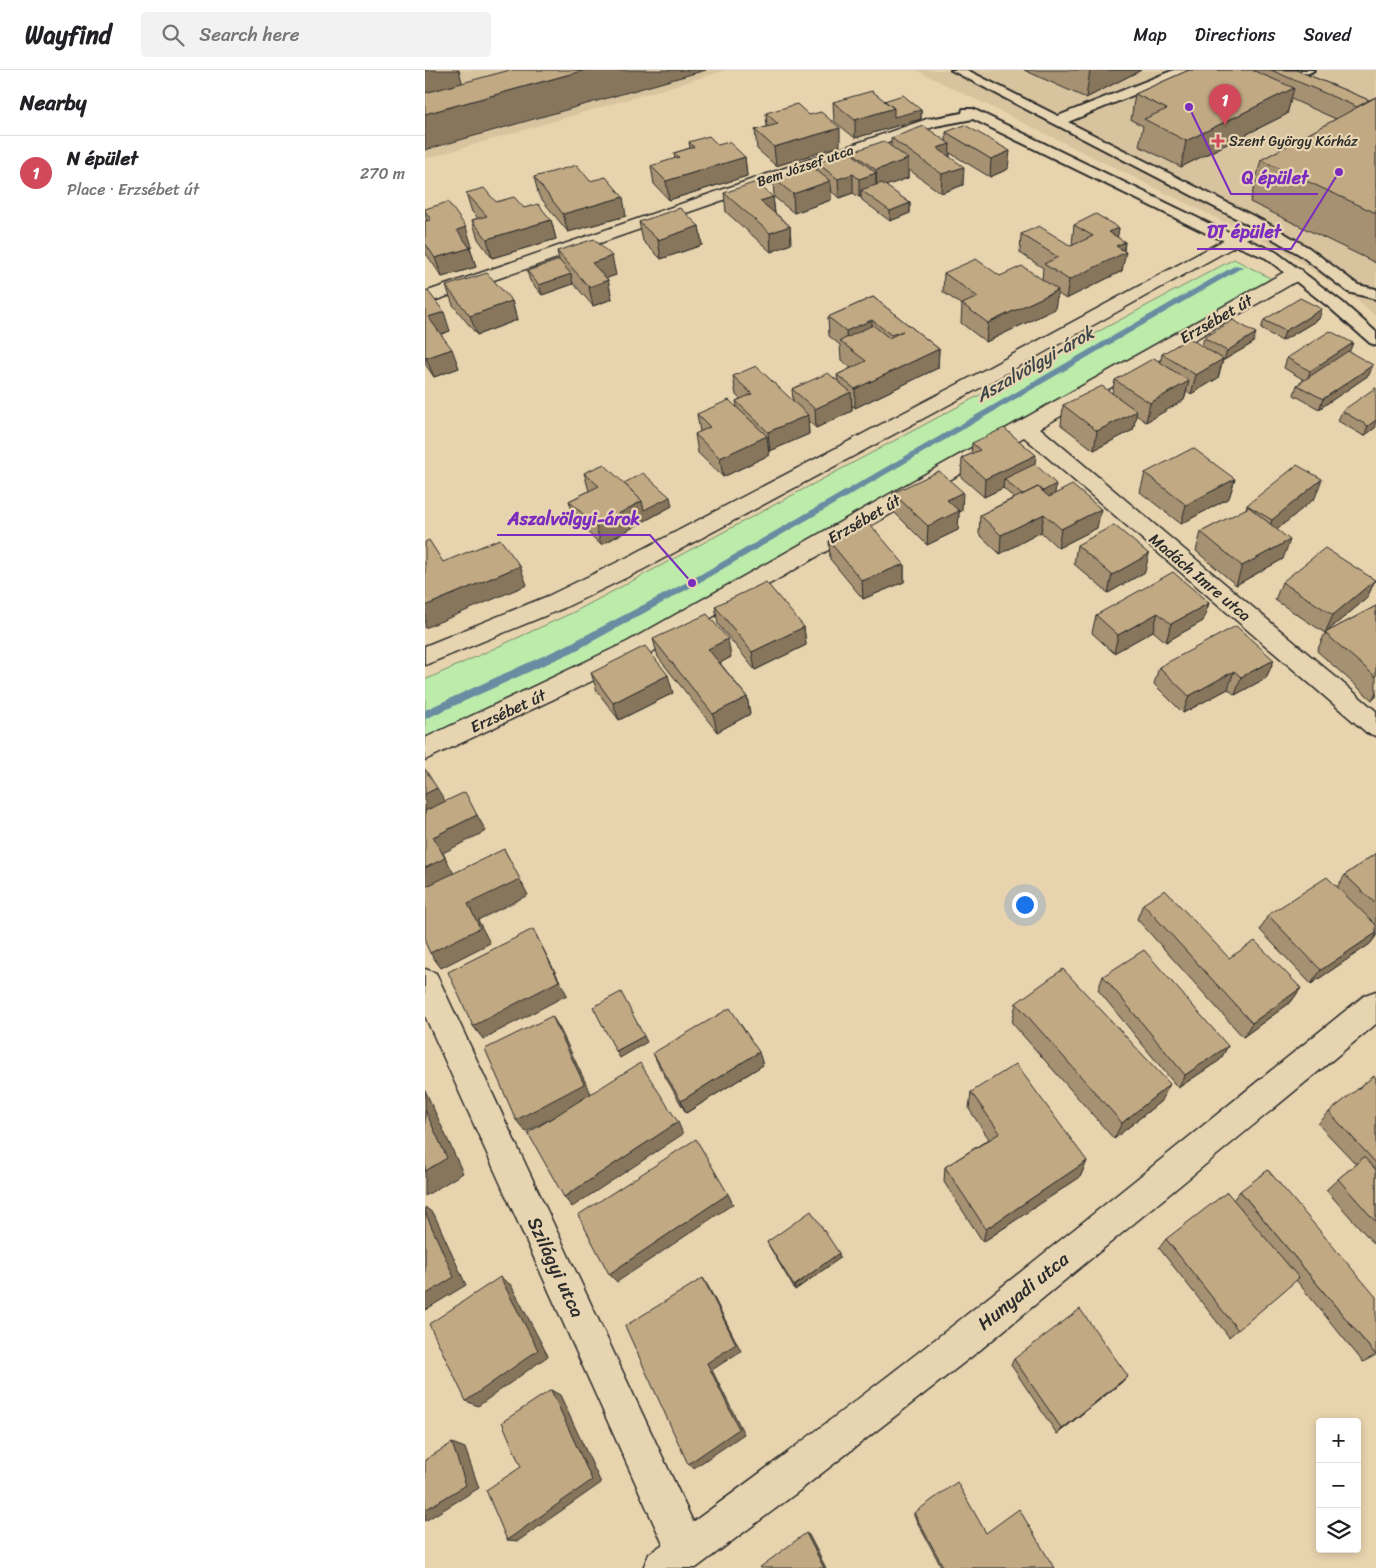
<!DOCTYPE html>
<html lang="en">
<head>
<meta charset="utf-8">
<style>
	body { margin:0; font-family:Sriracha,sans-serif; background:#f2f2f2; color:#202124 }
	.controls { position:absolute; right:15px; bottom:15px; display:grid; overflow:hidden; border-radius:5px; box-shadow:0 2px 8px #0003 }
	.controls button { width:45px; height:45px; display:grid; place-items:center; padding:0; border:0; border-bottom:1px solid #e0e0e0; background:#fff; color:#202124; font:25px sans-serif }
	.you { position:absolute; left:599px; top:834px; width:18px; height:18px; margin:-12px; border:4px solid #fff; border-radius:50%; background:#1a73e8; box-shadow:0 0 0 8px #1a73e833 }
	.badge { display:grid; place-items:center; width:32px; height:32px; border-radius:50%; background:#d1495b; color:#fff; font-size:16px; font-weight:700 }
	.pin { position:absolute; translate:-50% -41px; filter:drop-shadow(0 1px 2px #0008) }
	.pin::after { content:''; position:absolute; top:26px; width:18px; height:15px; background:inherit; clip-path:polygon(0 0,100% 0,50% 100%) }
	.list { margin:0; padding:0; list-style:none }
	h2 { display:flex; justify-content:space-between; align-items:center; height:65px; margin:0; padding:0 20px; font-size:21px }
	h2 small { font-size:16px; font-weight:400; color:#757577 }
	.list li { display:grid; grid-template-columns:32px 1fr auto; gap:15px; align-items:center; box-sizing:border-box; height:75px; padding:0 20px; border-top:1px solid #e0e0e0 }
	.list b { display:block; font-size:19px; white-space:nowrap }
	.list p { margin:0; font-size:16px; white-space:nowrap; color:#757577 }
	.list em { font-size:16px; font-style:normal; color:#757577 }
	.icon { flex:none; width:28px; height:28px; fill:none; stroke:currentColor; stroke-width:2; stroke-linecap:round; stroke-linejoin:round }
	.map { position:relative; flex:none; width:951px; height:1498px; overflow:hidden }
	header { display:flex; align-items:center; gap:30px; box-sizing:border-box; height:70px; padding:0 25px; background:#fff; border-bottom:1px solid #e0e0e0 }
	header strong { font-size:24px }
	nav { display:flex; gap:28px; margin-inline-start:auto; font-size:18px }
	.search { width:350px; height:45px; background:#f2f2f2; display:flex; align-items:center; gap:12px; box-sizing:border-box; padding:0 18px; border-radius:5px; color:#757577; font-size:19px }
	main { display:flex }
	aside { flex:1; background:#fff }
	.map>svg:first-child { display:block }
	.built { fill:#d8c39f }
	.green { fill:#bcebaa; stroke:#748b6a }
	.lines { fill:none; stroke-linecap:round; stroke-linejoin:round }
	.stream { fill:#678ca1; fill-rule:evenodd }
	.lane-casing { stroke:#2b2b2b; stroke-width:4 }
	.street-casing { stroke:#2b2b2b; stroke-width:3 }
	.lane { fill:#e7d5b2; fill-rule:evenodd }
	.street { fill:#e7d5b2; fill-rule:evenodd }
	.wall { fill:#a69172; stroke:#2b2b2b }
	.shaded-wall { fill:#87765c; stroke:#2b2b2b }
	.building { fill:#c1a984; stroke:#2b2b2b }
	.poi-dot { fill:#d1495b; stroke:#e7d5b2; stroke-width:2 }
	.labels { text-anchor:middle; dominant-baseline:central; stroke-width:4.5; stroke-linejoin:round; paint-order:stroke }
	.far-poi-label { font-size:14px; fill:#2b2b2b; stroke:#e7d5b2; text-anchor:start }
	.far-street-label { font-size:14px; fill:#2b2b2b; stroke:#e7d5b2 }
	.street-label { font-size:16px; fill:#2b2b2b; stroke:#e7d5b2 }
	.water-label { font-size:18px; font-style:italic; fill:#3a4348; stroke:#e7d5b2 }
	.near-street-label { font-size:19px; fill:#2b2b2b; stroke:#e7d5b2 }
	.leader { fill:none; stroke:#7b2cbf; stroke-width:2 }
	.callout-dot { fill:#7b2cbf; stroke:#e7d5b2; stroke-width:2 }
	.callout-label { font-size:18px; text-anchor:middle; font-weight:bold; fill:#7b2cbf; stroke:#e7d5b2; stroke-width:4.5; stroke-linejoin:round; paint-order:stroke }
</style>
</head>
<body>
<header>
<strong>Wayfind</strong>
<div class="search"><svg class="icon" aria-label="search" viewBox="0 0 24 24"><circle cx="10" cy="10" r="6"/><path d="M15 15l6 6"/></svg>Search here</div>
<nav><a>Map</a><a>Directions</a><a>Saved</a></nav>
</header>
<main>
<aside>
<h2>Nearby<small></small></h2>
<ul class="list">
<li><span class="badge">1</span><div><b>N épület</b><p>Place · Erzsébet út</p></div><em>270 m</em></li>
</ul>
</aside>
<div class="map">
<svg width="951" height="1498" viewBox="0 0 951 1498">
	<rect width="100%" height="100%" fill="#e7d3ad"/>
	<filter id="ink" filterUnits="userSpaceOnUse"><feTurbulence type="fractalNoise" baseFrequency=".02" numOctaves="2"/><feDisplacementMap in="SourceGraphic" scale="10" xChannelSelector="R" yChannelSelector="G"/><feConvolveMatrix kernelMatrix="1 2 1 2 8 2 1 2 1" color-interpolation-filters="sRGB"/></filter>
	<g filter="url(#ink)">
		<!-- built -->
		<path class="built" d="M0 0H302L0 89Z
			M491 0H951V246L928 227 860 182Z"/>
		<!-- green -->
		<path class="green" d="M809 189 847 209 199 583 0 675V610L149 542Z"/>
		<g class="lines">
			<!-- stream -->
			<path class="stream" d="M811 195 818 197 270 515 150 581 0 649V640L142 575 264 511Z"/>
			<defs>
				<path id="lane" d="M526 0H542L633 46 749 0H795L794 5 790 6H757L747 9 643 52 842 153 884 178 933 215 951 219V229L923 222 874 184 836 162 821 169 851 182 917 232 951 262V275L945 273 905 238 841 188 781 163 548 49 505 57 500 56 498 53 500 50 537 43 538 39H548L791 157 809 164 826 156Z
					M856 0H889C883 6 847 11 841 5L843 2Z"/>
				<path id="street" d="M505 48 513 53 511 56 0 234V222Z
					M810 164 816 165 819 169 816 173 551 320 217 500 139 538 0 595V576L123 526 201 488 537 312Z
					M870 198 877 200 879 204 877 208 615 358 951 641V666L942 663 599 367 220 586 0 690V668L202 572 863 200Z
					M0 899 11 903 268 1452C499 1285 718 1103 940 925L951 921V954L555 1280 374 1421 271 1498H218L224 1484 238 1474 0 946Z"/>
			</defs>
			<!-- lane casing -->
			<use href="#lane" class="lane-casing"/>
			<!-- street casing -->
			<use href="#street" class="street-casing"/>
			<!-- lane -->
			<use href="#lane" class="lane"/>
			<!-- street -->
			<use href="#street" class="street"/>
		</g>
		<!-- wall -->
		<path class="wall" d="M599 0H716L661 28Z
			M764 0H871L944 30 951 27V193L825 132 836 90 911 49 866 29 862 44 756 97 714 76 718 56 706 50 710 24Z
			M459 31 496 40V49L430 68 409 51 408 32Z
			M341 43 415 76 351 96 332 79 330 60 342 57Z
			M521 62 583 99 565 107 525 83V87L538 115 516 123 483 99V108L460 116 485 133V143L465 151 437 130 436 127H434L428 123 414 128 406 121V130L369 143 349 127 348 108 393 102 392 93 427 84V82L466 76V68L521 71Z
			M264 72 293 75 320 87 322 106 244 130 229 114 226 96 250 89 249 83 265 78Z
			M109 107 165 111 201 146 143 162 114 126Z
			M41 123 71 132 99 138 126 150 131 169 67 188 53 169 47 150 53 148 47 142Z
			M299 123 348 127 350 143 365 156 366 174 346 182 301 142Z
			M0 139 47 176 45 177 51 197 17 207 0 182V151H2L0 144Z
			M214 152 274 156 277 175 236 189 218 171Z
			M649 155 694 158 692 168 700 172 699 181 697 201 641 229 632 223 630 239 561 272 536 253 537 235 518 222 519 203 575 206 617 210 618 198 595 183 596 164 646 176 649 175 647 174Z
			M132 181 191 205 181 208 183 210 187 229 168 236 148 213V214L117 225 105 211 102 201 134 190Z
			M21 216 87 231 92 250 52 265 28 235Z
			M0 222 25 261 16 264 34 298 9 307 0 294Z
			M448 227 514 279 513 298 430 338 427 335V341L391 358 383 351 384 364 345 381 344 380V385L298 407 273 383 270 364 275 362 272 344 312 337 311 331 315 329 311 325 308 306 368 331 367 319 413 311 412 305 426 298 416 290 415 275 404 266 403 247Z
			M894 249 857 271 836 259 839 250Z
			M779 268 828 273 799 290H798L793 308 766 324 762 321 759 330 721 352 711 345 708 360 669 380 636 355 638 335 687 323 690 310 735 293 737 284 777 276Z
			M925 282 944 305 894 339 869 325 872 315 879 310 859 298 862 288Z
			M917 341 951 357 939 366 913 351Z
			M547 373 610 394 630 424 672 458 633 478 616 462 575 484 554 464 555 445 589 428 578 418 559 427 536 407 537 388 546 384Z
			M159 403 247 436 176 475 150 450 144 431 164 421Z
			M720 403 810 409 804 428 756 454 715 422Z
			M468 423 537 441 534 442 533 460 502 475 468 441Z
			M890 428 852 459 858 489 811 515 771 481 776 462 821 439 822 435Z
			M404 471 479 494V512L438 529 405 489Z
			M652 475 720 502 683 523 649 494Z
			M950 510 942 528 900 563 850 530 857 512Z
			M784 533 778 551 741 572 728 561 689 583 667 563 671 545Z
			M290 536 379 557 381 575 330 600 293 554Z
			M951 536V627L947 630 892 581 900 563Z
			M228 569 306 587 295 593 322 627 325 644 292 662 233 587Z
			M849 590 841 608 810 625 803 619 758 643 729 614 734 597Z
			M166 603 248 623 194 650 172 621Z
			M951 783V866L945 874 886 914 835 860 843 845 912 817 920 805Z
			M718 834 804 888 876 918 866 932 818 967 712 849Z
			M678 906 803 976 795 990 753 1018 673 920Z
			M591 933 736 1031 689 1069 587 953Z
			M228 983 338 995 261 1043 234 996Z
			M951 1008V1176L901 1120 913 1109 931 1094 893 1054 904 1042Z
			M546 1022 662 1091 655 1107 558 1172 519 1112 520 1097 564 1069 544 1039Z
			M815 1121 951 1285 938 1292 871 1210 804 1267 734 1178 741 1169 808 1130Z
			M342 1172 415 1188 370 1220 344 1176Z
			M589 1289 703 1306 697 1312 632 1364 586 1295Z
			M489 1443 561 1463 629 1498H517L489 1446Z"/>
		<!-- shaded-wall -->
		<path class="shaded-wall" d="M0 0H34L38 16 0 23Z
			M160 0H281L0 80V44Z
			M665 0H716L661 28Z
			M869 18 862 44 756 97 761 71Z
			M469 38 496 40V49L430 68V50Z
			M415 58V76L351 96 349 77Z
			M525 74 524 93 512 78Z
			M585 81 583 99 565 107 566 89Z
			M320 87 322 106 244 130 241 111Z
			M483 89V108L452 119 451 100Z
			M539 97 538 115 516 123 517 104Z
			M451 103V122L436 120V127H434V109Z
			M428 104V123L414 128 413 109Z
			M405 111 406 130 369 143 368 124Z
			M198 127 201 146 143 162 138 144Z
			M348 127 350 145 335 131Z
			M485 133V143L465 151V141Z
			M126 150 131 169 67 188 62 169Z
			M274 156 277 175 236 189 233 170Z
			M365 156 366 174 346 182 345 163Z
			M41 157 47 176 38 179 32 160Z
			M694 158 691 177 684 162Z
			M700 172 698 183 701 182 697 201 641 229 644 210 691 176Z
			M45 178 51 197 17 207 10 188Z
			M187 186 191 205 171 212 167 193Z
			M146 204 148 214 117 225 114 215Z
			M183 210 187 229 168 236 164 217Z
			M633 220 630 239 561 272 563 253Z
			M87 231 92 250 52 265 45 246Z
			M897 239 894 249 857 271 860 261Z
			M19 242 25 261 10 266 3 247Z
			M447 250V269L422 276 421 261Z
			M831 263 828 273 799 290 802 281Z
			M928 273 924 283 882 311 885 301Z
			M27 279 34 298 9 307 1 288Z
			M514 279 513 298 430 338V319Z
			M798 289 793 308 766 324 771 305Z
			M948 295 944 305 894 339 898 329Z
			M764 311 759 330 721 352 725 333Z
			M426 322 427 341 391 358 390 339Z
			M712 341 708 360 669 380 672 361Z
			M383 345 384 364 345 381 343 362Z
			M951 350V357L939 366 943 356Z
			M342 366 344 385 298 407 295 388Z
			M611 385 609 404 579 409 578 418 559 427 560 409Z
			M810 409 804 428 756 454 761 435Z
			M897 409 890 428 841 469 847 450Z
			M631 414 630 424 600 438 601 428Z
			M538 422 537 441 534 442 533 460 502 475 503 456 522 430Z
			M245 427 247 436 176 475 171 456 217 431Z
			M676 439 672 458 633 478 636 459Z
			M619 444 616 462 575 484 576 465Z
			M865 470 858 489 811 515 817 496Z
			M724 484 720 502 683 523 687 505Z
			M479 494V512L438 529 437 511Z
			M95 496 102 515 0 558V536Z
			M950 510 942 528 900 563 908 545Z
			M784 533 778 551 741 572 746 554Z
			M733 543 728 561 689 583 693 565Z
			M379 557 381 575 330 600 327 582Z
			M303 569 306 587 287 597 283 579Z
			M849 590 841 608 810 625 816 607Z
			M809 601 803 619 758 643 764 626Z
			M243 605 248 623 194 650 188 633Z
			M951 622V627L947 630Z
			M322 627 325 644 292 662 288 644Z
			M12 718 22 734 0 746V724Z
			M52 745 61 761 18 783 29 804 0 819V798L8 767Z
			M79 779 103 825 53 850 65 873 16 898 5 883 43 834Z
			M108 859 142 925 58 969 48 956Z
			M951 863V866L945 874 886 914 896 900Z
			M876 918 866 932 818 967 827 953Z
			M127 946 135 959 167 1026 101 1062 91 1050Z
			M219 966 222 972 195 988 191 981Z
			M803 976 795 990 753 1018 760 1005Z
			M334 982 338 995 261 1043 256 1031Z
			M745 1014 736 1031 689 1069 697 1053Z
			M0 1020 38 1103 0 1126Z
			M253 1052 258 1064 147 1137 139 1127Z
			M662 1091 655 1107 558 1172 561 1159Z
			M303 1124 308 1134 192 1212 184 1204Z
			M0 1137 9 1144 41 1215 0 1240Z
			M414 1183 415 1188 370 1220 369 1216Z
			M75 1207 86 1215 123 1286 53 1336 41 1331Z
			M278 1208 283 1216 316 1281 287 1300 319 1364 269 1398 263 1394 282 1293Z
			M703 1306 697 1312 632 1364 637 1359Z
			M126 1320 135 1325 176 1413 93 1471 82 1470Z
			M27 1373 40 1378 54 1418 0 1451V1440Z
			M381 1463 384 1465 401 1498H399Z"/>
		<!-- building -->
		<path class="building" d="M85 0H160L0 44V23Z
			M764 0H827L869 18 761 71 719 49 742 39 710 24Z
			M846 0H871L944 30 932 37Z
			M447 21 469 38 430 50 408 32Z
			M478 25 496 40 469 47V38L459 31Z
			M951 27V143L836 90Z
			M372 34 384 45 396 42 415 58 349 77 330 60 353 54 341 43Z
			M540 55 585 81 566 89 521 62Z
			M499 56 525 74 512 78 539 97 517 104 466 68Z
			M284 66 293 75 304 72 320 87 241 111 226 96 254 87 249 83 269 77 264 72Z
			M459 71 483 89 451 100 427 82Z
			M425 82 451 103 434 109 428 104 413 109 392 93Z
			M152 95 165 111 181 107 198 127 138 144 109 107Z
			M385 95 405 111 368 124 348 108Z
			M331 112 348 127 335 131 365 156 345 163 299 123Z
			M457 113 485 133 465 141 436 120Z
			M59 118 71 132 89 127 99 138 113 134 126 150 62 169 47 150 62 146 41 123Z
			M23 132 41 157 32 160 45 178 10 188 0 173V151L6 150 0 141V139Z
			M255 138 274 156 233 170 214 152Z
			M671 144 694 158 684 162 700 172 691 176 701 182 644 210 619 194 633 187 596 164 614 156 646 176 668 166 649 155Z
			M169 169 187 186 167 193 183 210 164 217 132 181Z
			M551 189 575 206 597 196 633 220 563 253 537 234 553 227 519 203Z
			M134 190 146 204 114 215 102 201Z
			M62 203 87 231 45 246 21 216Z
			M3 221 19 242 3 247 27 279 1 288 0 286V222Z
			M448 227 514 279 430 319 412 305 441 291 415 271 448 255 464 268 478 261 466 265 447 250 421 261 403 247Z
			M875 228 897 239 860 261 839 250Z
			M808 250 831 263 802 281 779 268Z
			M905 261 928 273 885 301 862 288Z
			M764 268 798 289 771 305 737 284Z
			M923 281 948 295 898 329 872 315Z
			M729 288 764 311 725 333 690 310Z
			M331 296 383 345 343 362 311 331 327 324 308 306Z
			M403 303 426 322 390 339 367 319Z
			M677 316 712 341 672 361 638 335Z
			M950 318H951V350L943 356 917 341Z
			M304 330 342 366 295 388 270 364 285 357 272 344Z
			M579 358 611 385 560 409 537 388 555 380 547 373Z
			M768 378 810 409 761 435 720 403Z
			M179 394 217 431 171 456 144 431 174 416 159 403Z
			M610 394 631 414 618 421 613 417 597 425 579 409Z
			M872 395 897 409 847 450 822 435Z
			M514 401 538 422 522 430 534 441 503 456 468 423Z
			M218 403 245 427 219 440 217 431 199 413Z
			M647 415 676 439 636 459 619 444 576 465 555 445 613 417 624 427Z
			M824 437 865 470 817 496 776 462Z
			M445 454 479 494 437 511 404 471Z
			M689 455 724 484 687 505 652 475Z
			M75 469 95 496 0 536V472L4 470 18 492Z
			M900 478 950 510 908 545 857 512Z
			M748 502 784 533 746 554 733 543 693 565 671 545Z
			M341 512 379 557 327 582 290 536Z
			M951 536V607L900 563Z
			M282 544 303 569 283 579 322 627 288 644 228 569Z
			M811 556 849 590 816 607 809 601 764 626 734 597Z
			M220 576 243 605 188 633 166 603Z
			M0 699 12 718 0 724Z
			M40 722 52 745 8 767 20 788 0 798V741Z
			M79 779 95 809 43 834 55 858 5 883 0 872V817Z
			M951 783V834L920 805Z
			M902 807 951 855V863L896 900 843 845Z
			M740 820 804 888 830 871 876 918 827 953 718 834Z
			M108 859 134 911 48 956 23 902Z
			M719 880 803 976 760 1005 678 906Z
			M638 899 745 1014 697 1053 591 933Z
			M196 922 219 966 191 981 168 937Z
			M305 938 334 982 256 1031 228 983Z
			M127 946 159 1014 91 1050 60 979Z
			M215 993 253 1052 139 1127 103 1063Z
			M591 994 662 1091 561 1159 520 1097 575 1063 546 1022Z
			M949 1006 951 1008V1093L904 1042Z
			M0 1040 22 1088 0 1101Z
			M271 1069 303 1124 184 1204 153 1145Z
			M939 1087 951 1100V1152L913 1109Z
			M843 1100 951 1227V1285L815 1121Z
			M802 1122 874 1208 813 1260 741 1169Z
			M386 1141 414 1183 369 1216 342 1172Z
			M0 1142 29 1207 0 1225Z
			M75 1207 113 1280 41 1331 4 1254Z
			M278 1208 311 1274 282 1293 314 1359 263 1394 200 1256Z
			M655 1239 703 1306 637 1359 589 1289Z
			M126 1320 167 1410 82 1470 61 1420 96 1397 77 1352Z
			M27 1373 41 1415 0 1440V1390Z
			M532 1412 561 1463 594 1439 629 1498H519L489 1443Z
			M381 1463 399 1498H334Z"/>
	</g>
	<!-- markers -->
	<path class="poi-dot" d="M790.5 63.5h5v5h5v5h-5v5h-5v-5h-5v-5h5z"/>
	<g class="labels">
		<!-- far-poi labels -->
		<g class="far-poi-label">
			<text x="804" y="71">Szent György Kórház</text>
		</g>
		<!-- far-street labels -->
		<g class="far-street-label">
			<text transform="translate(380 96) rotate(-19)">Bem József utca</text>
		</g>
		<!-- street labels -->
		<g class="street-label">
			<text transform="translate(791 249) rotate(-30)">Erzsébet út</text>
			<text transform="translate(439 449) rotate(-30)">Erzsébet út</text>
			<text transform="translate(775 507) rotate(40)">Madách Imre utca</text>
			<text transform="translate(83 641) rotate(-25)">Erzsébet út</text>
		</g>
		<!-- water labels -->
		<g class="water-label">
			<text transform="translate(610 294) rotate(-30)">Aszalvölgyi-árok</text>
		</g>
		<!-- near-street labels -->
		<g class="near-street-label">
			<text transform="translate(131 1197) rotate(65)">Szilágyi utca</text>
			<text transform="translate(598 1221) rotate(-39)">Hunyadi utca</text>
		</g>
	</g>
	<!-- callouts -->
	<path class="leader" d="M764 37L806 124H893M914 102L866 179H772M267 513L225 465H72"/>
	<g class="callout-dot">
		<circle cx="764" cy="37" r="5"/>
		<circle cx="914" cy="102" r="5"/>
		<circle cx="267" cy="513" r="5"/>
	</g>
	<g class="callout-label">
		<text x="850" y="114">Q épület</text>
		<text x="819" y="168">DT épület</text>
		<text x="149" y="455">Aszalvölgyi-árok</text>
	</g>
</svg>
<div class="controls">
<button>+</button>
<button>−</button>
<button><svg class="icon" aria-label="layers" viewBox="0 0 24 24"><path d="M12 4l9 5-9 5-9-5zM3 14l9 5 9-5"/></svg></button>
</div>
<div class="you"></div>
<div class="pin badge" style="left:800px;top:55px">1</div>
</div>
</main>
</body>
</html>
